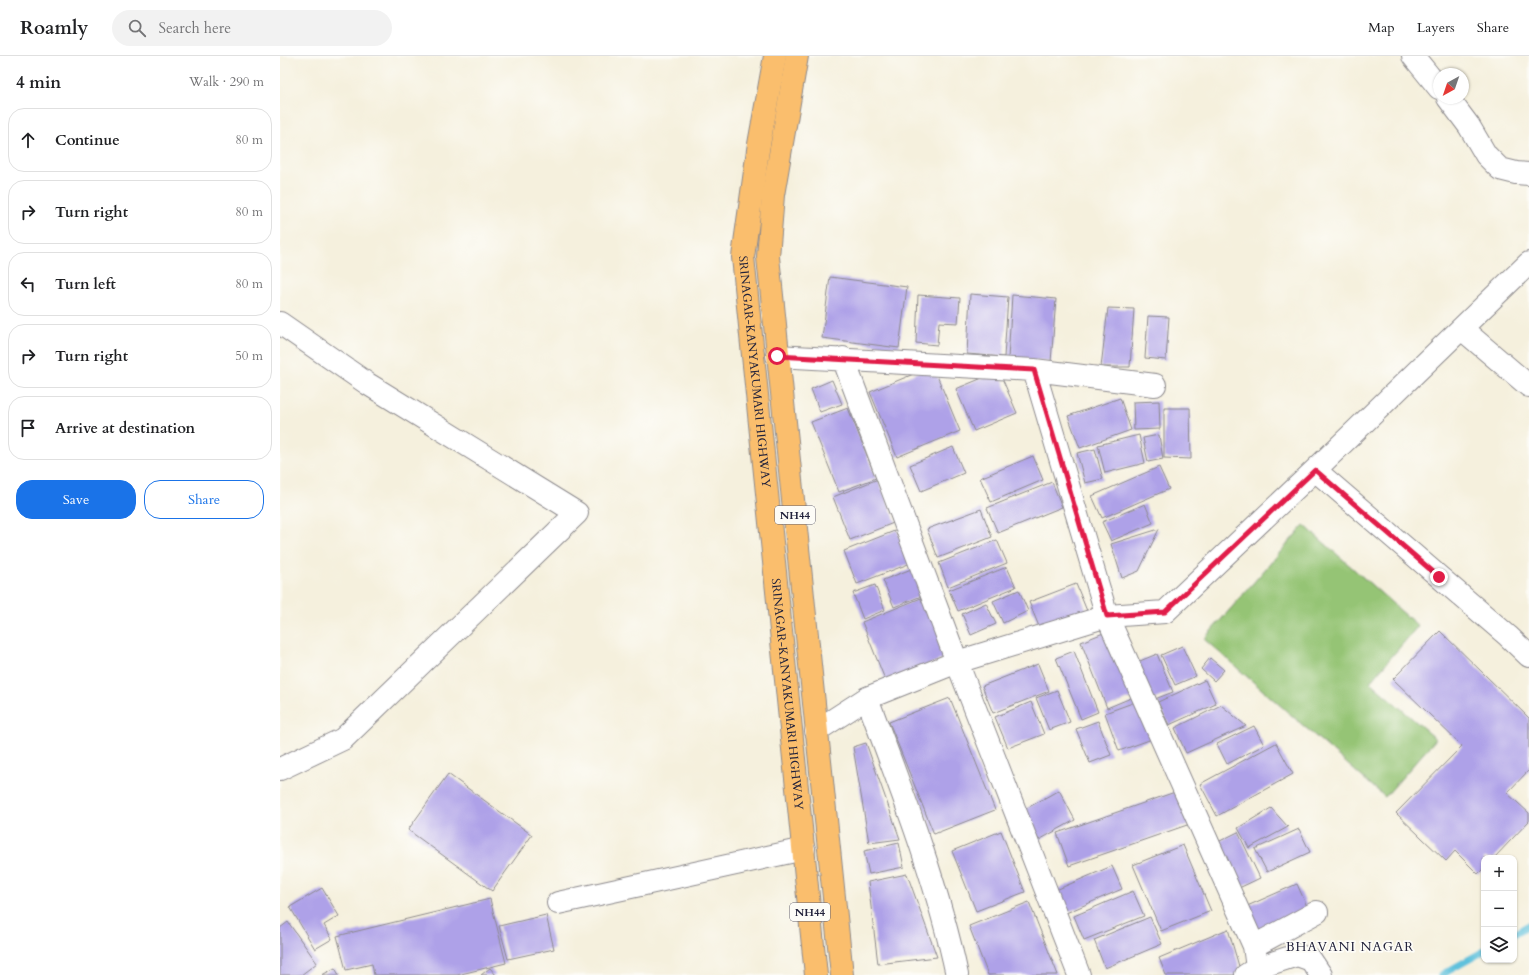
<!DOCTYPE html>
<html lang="en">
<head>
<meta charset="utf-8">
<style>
	body { margin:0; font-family:Cardo,serif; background:#f2f2f2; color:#202124 }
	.controls { position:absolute; right:12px; bottom:12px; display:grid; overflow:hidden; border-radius:8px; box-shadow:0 1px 3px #0004 }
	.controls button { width:36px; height:36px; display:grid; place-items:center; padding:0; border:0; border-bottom:1px solid #e0e0e0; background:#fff; color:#202124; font:20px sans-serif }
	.compass { position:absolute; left:1153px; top:12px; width:36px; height:36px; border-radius:50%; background:#fff; box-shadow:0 1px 3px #0004; rotate:220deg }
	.stop { position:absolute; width:12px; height:12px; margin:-9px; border:3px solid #e11d48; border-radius:50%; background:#fff }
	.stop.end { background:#e11d48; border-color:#fff; box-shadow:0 1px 4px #0008 }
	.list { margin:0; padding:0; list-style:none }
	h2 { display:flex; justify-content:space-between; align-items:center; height:52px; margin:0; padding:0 16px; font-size:17px }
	h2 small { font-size:13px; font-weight:400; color:#757577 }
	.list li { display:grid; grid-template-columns:26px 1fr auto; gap:12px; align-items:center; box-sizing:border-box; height:64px; margin:0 8px 8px; padding:0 8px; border:1px solid #e0e0e0; border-radius:16px }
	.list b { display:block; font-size:15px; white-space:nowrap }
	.list em { font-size:13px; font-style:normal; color:#757577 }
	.actions { display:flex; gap:8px; padding:12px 16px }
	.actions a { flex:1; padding:9px 0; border:1px solid #1a73e8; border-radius:16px; text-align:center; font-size:14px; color:#1a73e8 }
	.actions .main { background:#1a73e8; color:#fff }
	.icon { flex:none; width:22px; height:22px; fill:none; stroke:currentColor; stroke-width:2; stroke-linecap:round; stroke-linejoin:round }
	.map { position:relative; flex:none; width:1249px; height:919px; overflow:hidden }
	header { display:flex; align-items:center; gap:24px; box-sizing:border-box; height:56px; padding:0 20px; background:#fff; border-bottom:1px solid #e0e0e0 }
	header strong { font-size:19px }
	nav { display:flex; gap:22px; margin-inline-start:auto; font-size:14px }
	.search { width:280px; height:36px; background:#f2f2f2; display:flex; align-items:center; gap:10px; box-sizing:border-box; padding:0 14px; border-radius:22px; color:#757577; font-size:15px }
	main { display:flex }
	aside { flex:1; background:#fff }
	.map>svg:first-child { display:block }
	.green { fill:#95c474; stroke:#5c7358 }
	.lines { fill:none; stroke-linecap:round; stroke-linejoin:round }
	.stream { stroke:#5ec1dc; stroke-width:7 }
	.building { fill:#aea1e8 }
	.minor-casing { stroke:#8c898c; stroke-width:24 }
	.highway-casing { stroke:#8c898c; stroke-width:24 }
	.minor { stroke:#fff; stroke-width:22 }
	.highway { stroke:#fabe6d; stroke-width:22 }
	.route { stroke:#e11d48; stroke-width:5 }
	.labels { text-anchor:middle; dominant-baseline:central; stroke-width:3.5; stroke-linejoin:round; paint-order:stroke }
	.shield { fill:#fdfcf7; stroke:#646373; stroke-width:1 }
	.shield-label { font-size:11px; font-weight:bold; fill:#22223b }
	.street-label { font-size:12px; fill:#22223b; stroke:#fdfcf7 }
	.neighbourhood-label { font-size:13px; letter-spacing:1px; fill:#22223b; stroke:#fdfcf7 }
</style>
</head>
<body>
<header>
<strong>Roamly</strong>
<div class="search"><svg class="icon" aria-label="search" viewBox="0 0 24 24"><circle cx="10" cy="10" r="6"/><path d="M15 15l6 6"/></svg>Search here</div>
<nav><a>Map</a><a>Layers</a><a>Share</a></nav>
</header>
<main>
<aside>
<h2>4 min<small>Walk · 290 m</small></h2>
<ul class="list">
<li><svg class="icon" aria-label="ahead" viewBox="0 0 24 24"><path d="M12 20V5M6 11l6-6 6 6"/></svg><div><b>Continue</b></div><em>80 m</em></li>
<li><svg class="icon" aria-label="right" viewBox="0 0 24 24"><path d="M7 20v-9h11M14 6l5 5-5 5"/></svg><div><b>Turn right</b></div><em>80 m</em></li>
<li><svg class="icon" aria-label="left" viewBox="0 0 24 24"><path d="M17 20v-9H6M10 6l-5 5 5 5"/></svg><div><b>Turn left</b></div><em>80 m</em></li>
<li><svg class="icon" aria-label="right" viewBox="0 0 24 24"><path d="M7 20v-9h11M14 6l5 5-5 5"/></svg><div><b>Turn right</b></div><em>50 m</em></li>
<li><svg class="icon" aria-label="arrive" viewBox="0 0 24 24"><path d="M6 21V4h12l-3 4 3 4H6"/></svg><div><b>Arrive at destination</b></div></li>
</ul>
<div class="actions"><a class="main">Save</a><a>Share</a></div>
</aside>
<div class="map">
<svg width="1249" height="919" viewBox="0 0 1249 919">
	<rect width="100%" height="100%" fill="#fdfcf7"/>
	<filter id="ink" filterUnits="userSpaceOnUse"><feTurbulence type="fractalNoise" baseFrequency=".025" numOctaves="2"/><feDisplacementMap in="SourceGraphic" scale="8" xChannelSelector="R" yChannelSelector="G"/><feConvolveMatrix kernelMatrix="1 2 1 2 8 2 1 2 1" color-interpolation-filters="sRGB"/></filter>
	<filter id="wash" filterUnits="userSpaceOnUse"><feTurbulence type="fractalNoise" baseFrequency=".012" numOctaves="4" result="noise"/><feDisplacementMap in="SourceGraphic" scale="16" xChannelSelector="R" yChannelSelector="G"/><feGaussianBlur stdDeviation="0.9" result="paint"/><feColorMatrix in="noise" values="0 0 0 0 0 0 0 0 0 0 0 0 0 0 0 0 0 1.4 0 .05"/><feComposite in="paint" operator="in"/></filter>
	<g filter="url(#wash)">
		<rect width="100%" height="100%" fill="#f5f0dd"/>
		<!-- green -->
		<path class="green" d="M1024 469 1138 570 1090 626 1156 683 1105 741 924 583Z"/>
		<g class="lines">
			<!-- stream -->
			<path class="stream" d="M1234 878 1249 869
				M1161 919 1204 895"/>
		</g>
		<g id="blocks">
			<!-- building -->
			<path class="building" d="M550 221 627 231 619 292 542 282Z
				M690 238 728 241 724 301 687 298Z
				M638 239 680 242 678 267 659 266 657 289 636 287Z
				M732 239 776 243 771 306 728 303Z
				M828 252 854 253 850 311H821Z
				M868 260 889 261 886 304 865 302Z
				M653 310 680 375 617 401 590 336Z
				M719 315 737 357 694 375 676 333Z
				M552 324 562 348 540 356 531 333Z
				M840 342 851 374 800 392 788 360Z
				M879 345 880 373 854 374 853 346Z
				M568 352 596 422 559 436 531 366Z
				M884 352H910L911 403 884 402Z
				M859 379 865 407 825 417 818 389Z
				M879 379 883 403 868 406 863 382Z
				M673 391 684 417 641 435 630 409Z
				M815 393 823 423 805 427 797 397Z
				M753 400 763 424 711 446 700 422Z
				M879 411 889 433 822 462 812 440Z
				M598 423 616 466 570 484 553 441Z
				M772 426 782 451 718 477 707 452Z
				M865 448 873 467 831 485 822 466Z
				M701 453 712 481 658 502 647 473Z
				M879 473 859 515 842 522 831 488Z
				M617 474 631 507 577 528 564 495Z
				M717 484 727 507 668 531 659 507Z
				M727 511 736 531 678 555 669 534Z
				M634 512 644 539 614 551 603 524Z
				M796 528 807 555 760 573 749 546Z
				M595 529 605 554 583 563 573 537Z
				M739 534 748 555 723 567 713 545Z
				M646 540 670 600 606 626 582 566Z
				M706 547 716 568 691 579 682 558Z
				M831 574 858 639 827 652 801 586Z
				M1160 575 1249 662V714L1227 737 1249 757V765L1214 802H1204V812L1198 818 1175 795 1166 805 1116 757 1182 690 1113 623Z
				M902 590 916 620 895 629 881 599Z
				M794 595 818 656 801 663 776 602Z
				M877 598 893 636 870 645 855 607Z
				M930 602 944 614 934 625 921 613Z
				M758 608 769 635 713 657 702 630Z
				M925 624 936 648 889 669 878 646Z
				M777 634 790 666 769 674 756 642Z
				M670 642 715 754 654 778 609 666Z
				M858 645 872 683 839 695 825 657Z
				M751 646 764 678 728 692 715 661Z
				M941 649 966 670 906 697 895 672Z
				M818 665 831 699 810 707 796 673Z
				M974 670 984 689 947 708 937 688Z
				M586 687 620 783 589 787 573 691Z
				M996 687 1013 718 937 760 920 728Z
				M168 718 252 779 212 835 128 774Z
				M779 734 795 764 759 784 742 755Z
				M898 735 910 768 789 810 777 777Z
				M991 752 1008 771 969 792 958 772Z
				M1019 773 1030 796 987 816 975 793Z
				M721 775 745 836 696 855 672 795Z
				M958 776 980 822 959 832 936 787Z
				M619 787 624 811 589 818 584 795Z
				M903 789 931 855 881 875 853 809Z
				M832 810 842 833 786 857 776 834Z
				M627 818 657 901 598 908 588 826Z
				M1017 828 1030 857 978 880 965 851Z
				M42 832 59 860 44 869 52 883 35 893 10 851Z
				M853 835 864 860 804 884 794 860Z
				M210 843 226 907 177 919H94L92 908 66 914 57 880Z
				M749 846 778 919H708L689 870Z
				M266 859 274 893 228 903 219 870Z
				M870 861 882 888 825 912 814 884Z
				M8 866 37 907 21 919H0V872Z
				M948 873 961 917 958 919H886L879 902Z
				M55 912 59 919H42Z
				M210 912 216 919H201Z"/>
		</g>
	</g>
	<g filter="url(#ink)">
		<use href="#blocks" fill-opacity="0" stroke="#8c898c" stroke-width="1"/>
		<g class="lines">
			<defs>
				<path id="minor" d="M1133 0 1159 32
					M1168 42 1189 70 1206 99 1220 113 1236 117 1249 118
					M0 267 88 328 297 457 63 683 0 713
					M1182 273 1249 330
					M497 300 754 314 875 329
					M563 302 677 606 827 560 885 556 1035 414 1249 207
					M754 314 827 560 974 890 977 912
					M1035 414 1228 580 1249 600
					M587 642 677 606 799 919
					M536 675 587 642C621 733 657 824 677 919
					M278 847 524 793
					M974 890 1037 856
					M966 919 977 912 1017 899 1031 904 1041 919"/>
				<g id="highway">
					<path id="s1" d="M495 0 478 94 463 201 536 919"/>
					<path d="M517 0 493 139 488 201 562 919"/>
				</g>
			</defs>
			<!-- minor casing -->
			<use href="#minor" class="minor-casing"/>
			<!-- highway casing -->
			<use href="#highway" class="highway-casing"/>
			<!-- minor -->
			<use href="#minor" class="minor"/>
			<!-- highway -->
			<use href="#highway" class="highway"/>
		</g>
	</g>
	<g class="lines" filter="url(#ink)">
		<!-- route -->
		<path class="route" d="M497 300 754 314 827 560 885 556 1035 414 1159 521"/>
	</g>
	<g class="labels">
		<!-- shield labels -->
		<g class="shield">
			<rect x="495" y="450" width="40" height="18" rx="3"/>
			<rect x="510" y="847" width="40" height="18" rx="3"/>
		</g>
		<g class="shield-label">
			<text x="515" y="459">NH44</text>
			<text x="530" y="856">NH44</text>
		</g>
		<!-- street labels -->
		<g class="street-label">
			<text stroke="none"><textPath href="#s1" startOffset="319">SRINAGAR-KANYAKUMARI HIGHWAY</textPath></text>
			<text stroke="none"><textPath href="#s1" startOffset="643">SRINAGAR-KANYAKUMARI HIGHWAY</textPath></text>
		</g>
		<!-- neighbourhood labels -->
		<g class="neighbourhood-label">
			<text x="1070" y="891">BHAVANI NAGAR</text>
		</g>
	</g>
</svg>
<div class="controls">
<button>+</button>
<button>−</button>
<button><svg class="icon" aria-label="layers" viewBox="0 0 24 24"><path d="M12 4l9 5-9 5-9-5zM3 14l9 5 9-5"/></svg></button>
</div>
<svg class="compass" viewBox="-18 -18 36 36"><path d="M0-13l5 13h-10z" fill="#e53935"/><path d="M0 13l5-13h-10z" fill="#757577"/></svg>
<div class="stop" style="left:497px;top:300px"></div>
<div class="stop end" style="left:1159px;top:521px"></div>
</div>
</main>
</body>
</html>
